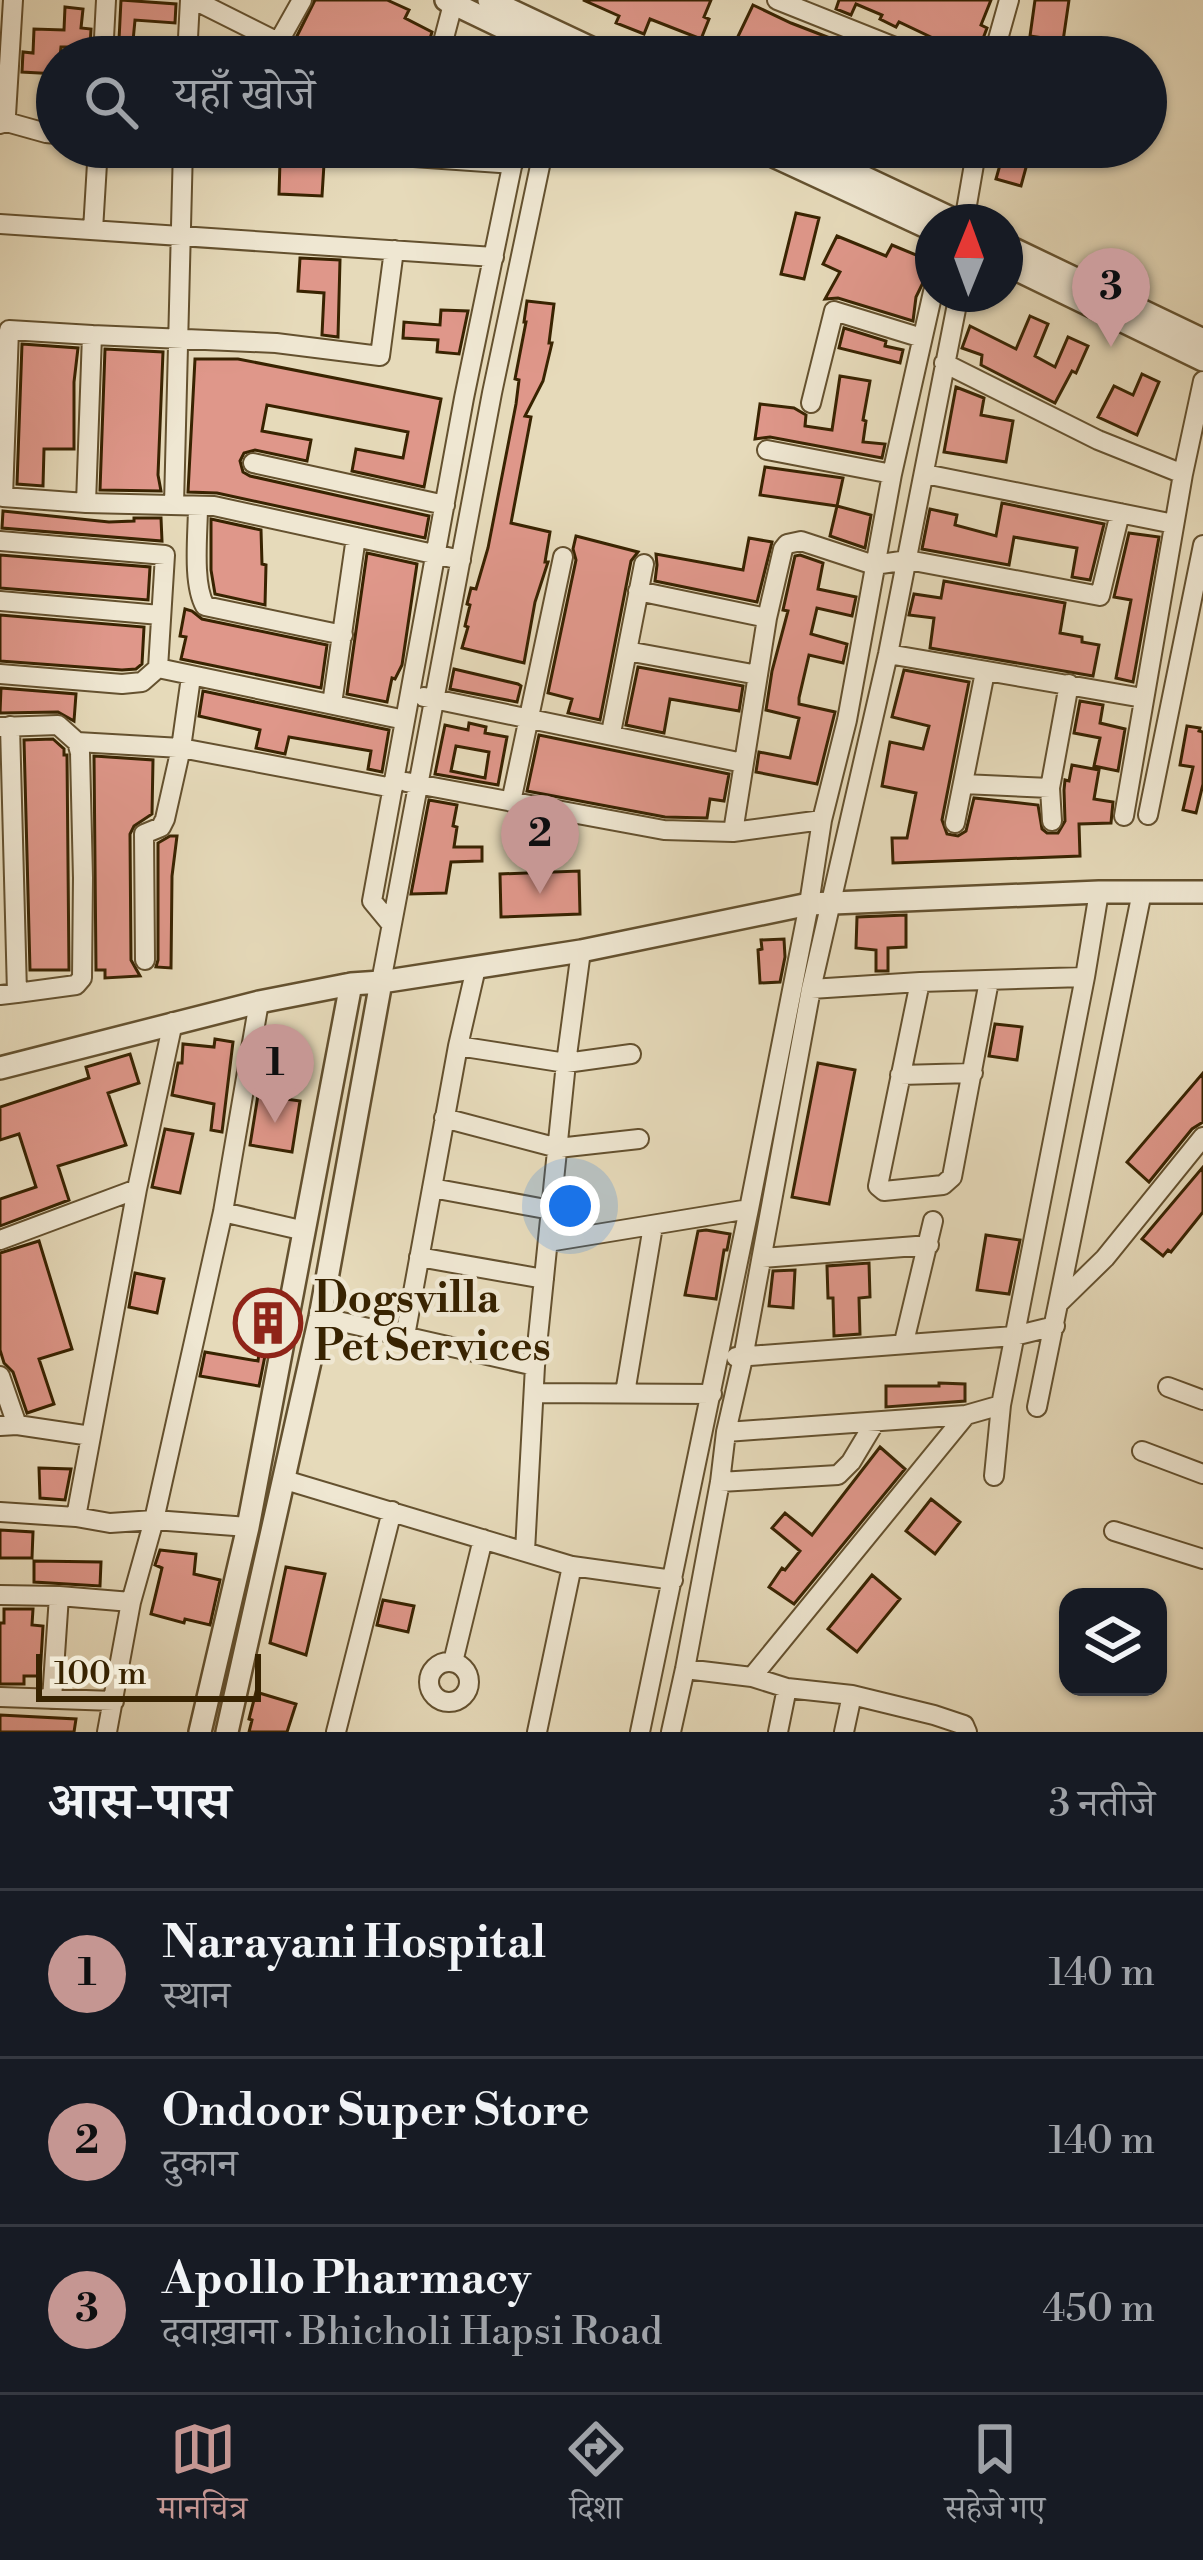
<!DOCTYPE html>
<html lang="hi">
<head>
<meta charset="utf-8">
<style>
	body { margin:0; font-family:"Libre Bodoni","Noto Serif Devanagari",serif; background:#242831; color:#f1f3f6 }
	.controls { position:absolute; right:36px; bottom:36px; display:grid; overflow:hidden; border-radius:24px; box-shadow:0 3px 9px #0004 }
	.controls button { width:108px; height:108px; display:grid; place-items:center; padding:0; border:0; border-bottom:3px solid #363941; background:#171b24; color:#f1f3f6; font:60px sans-serif }
	.compass { position:absolute; left:915px; top:204px; width:108px; height:108px; border-radius:50%; background:#171b24; box-shadow:0 3px 9px #0004; rotate:1deg }
	.scale { position:absolute; left:36px; bottom:30px; width:225px; box-sizing:border-box; padding-left:12px; border:6px solid #382301; border-top:0; font-size:33px; line-height:42px; white-space:nowrap; color:#382301; -webkit-text-stroke:9px #efe7d2; paint-order:stroke }
	.you { position:absolute; left:570px; top:1206px; width:42px; height:42px; margin:-30px; border:9px solid #fff; border-radius:50%; background:#1a73e8; box-shadow:0 0 0 18px #1a73e833 }
	.badge { display:grid; place-items:center; width:78px; height:78px; border-radius:50%; background:#c59692; color:#111; font-size:39px; font-weight:700 }
	.pin { position:absolute; translate:-50% -99px; filter:drop-shadow(0 3px 6px #0008) }
	.pin::after { content:''; position:absolute; top:63px; width:42px; height:36px; background:inherit; clip-path:polygon(0 0,100% 0,50% 100%) }
	.list { margin:0; padding:0; list-style:none }
	h2 { display:flex; justify-content:space-between; align-items:center; height:156px; margin:0; padding:0 48px; font-size:51px }
	h2 small { font-size:39px; font-weight:400; color:#9ea1a6 }
	.list li { display:grid; grid-template-columns:78px 1fr auto; gap:36px; align-items:center; box-sizing:border-box; height:168px; padding:0 48px; border-top:3px solid #363941 }
	.list b { display:block; font-size:45px; white-space:nowrap }
	.list p { margin:0; font-size:39px; white-space:nowrap; color:#9ea1a6 }
	.list em { font-size:39px; font-style:normal; color:#9ea1a6 }
	.icon { flex:none; width:66px; height:66px; fill:none; stroke:currentColor; stroke-width:2; stroke-linecap:round; stroke-linejoin:round }
	.map { position:relative; flex:none; width:1203px; height:1732px; overflow:hidden }
	.search { position:absolute; background:#171b24; box-shadow:0 3px 9px #0004; left:36px; right:36px; top:36px; height:132px; display:flex; align-items:center; gap:30px; box-sizing:border-box; padding:0 42px; border-radius:66px; color:#9ea1a6; font-size:45px }
	.sheet { height:660px; background:#171b24 }
	nav { display:flex; justify-content:space-around; align-items:center; box-sizing:border-box; height:168px; border-top:3px solid #363941; background:#171b24; font-size:33px; color:#9ea1a6 }
	nav a { display:grid; justify-items:center; gap:6px }
	nav .on { color:#c59692 }
	.map>svg:first-child { display:block }
	.building { fill:#df978a; stroke:#382301; stroke-width:3; fill-rule:evenodd }
	.lines { fill:none; stroke-linecap:round; stroke-linejoin:round }
	.minor-casing { stroke:#64512f; stroke-width:22 }
	.tertiary-casing { stroke:#64512f; stroke-width:26 }
	.minor { stroke:#efe7d2; stroke-width:18 }
	.tertiary { stroke:#efe7d2; stroke-width:21 }
	.labels { text-anchor:middle; dominant-baseline:central; stroke-width:9; stroke-linejoin:round; paint-order:stroke }
	.poi-label { font-size:42px; font-weight:bold; fill:#382301; stroke:#efe7d2; text-anchor:start }
</style>
</head>
<body>
<div class="map">
<svg width="1203" height="1732" viewBox="0 0 1203 1732">
	<rect width="100%" height="100%" fill="#e6daba"/>
	<filter id="stains"><feTurbulence type="fractalNoise" baseFrequency=".00167" numOctaves="4"/><feColorMatrix values="0 0 0 0 .2 0 0 0 0 .09 0 0 0 0 .02 0 0 0 .5 -.17"/></filter>
	<radialGradient id="worn" r=".72"><stop offset=".6" stop-color="#630" stop-opacity="0"/><stop offset="1" stop-color="#630" stop-opacity=".3"/></radialGradient>
	<!-- building -->
	<path class="building" d="M121 0 176 4 175 23 135 20 133 41 119 40Z
		M315 0H387L409 10 405 18 432 32 426 52 424 57H322L315 46 297 36Z
		M583 0H711L704 17 709 19 701 39 650 19 644 34 616 23 619 16Z
		M839 0H991L981 25 987 28 976 57H953L956 52 936 43 937 40 899 22 896 27 880 19 882 15 856 4 851 15 836 9Z
		M1035 0H1069L1063 41 1030 36Z
		M753 5 791 23 879 57H703L711 39 732 49Z
		M65 7 83 9 81 28 91 29 90 47H61L60 57H57V74L22 72 23 52 33 53 34 29 64 30Z
		M1005 147 1031 149 1021 186 996 179Z
		M280 161 324 164 322 196 279 194Z
		M796 213 819 218 804 279 781 274Z
		M837 236 886 256 892 245 933 262 916 297 913 321 838 298 825 299 840 272 823 264Z
		M300 258 340 260 338 337 322 335 324 293 298 291Z
		M527 301 554 304 549 343H552L547 364 543 381 525 416 531 417 511 523 550 532 545 562H548L535 602 524 663 462 648 468 627 465 626 470 605 467 604 471 588 476 589 488 548 516 404 519 380 515 379 526 322H524Z
		M441 310 468 311 459 354 437 352 438 340 403 338 404 322 440 325Z
		M1030 316 1048 324 1035 356 1055 367 1068 337 1088 346 1076 373 1072 371 1055 403 981 365 982 355 962 348 970 326 1016 349Z
		M844 328 886 341 885 346 903 350 900 363 839 348Z
		M22 344 78 348 74 382V449H44L43 486 17 484Z
		M105 349 163 352 158 475 161 491 100 490Z
		M195 359H238L441 399 424 487 352 471 356 449 403 458 408 432 267 405 262 431 311 440 307 461 255 450 244 453 240 461 243 472 250 476 429 516 425 538 217 493 188 492Z
		M1142 374 1159 382 1137 435 1098 417 1114 386 1133 395Z
		M840 376 870 381 863 420 866 421 863 442 885 444 882 458 770 437 755 439 760 404 794 408 806 415 805 426 832 430Z
		M956 387 984 398 981 415 1013 421 1006 462 944 452Z
		M765 467 843 478 837 506 760 495Z
		M1002 503 1104 524 1090 580 1072 577 1077 548 1059 545 1014 537 1009 565 922 549 930 509 957 515 955 525 996 536Z
		M837 506 871 515 865 548 830 536Z
		M3 511 109 522 134 521V518H161L162 541 2 528Z
		M211 519 261 530 262 564 266 565 265 605 215 594 211 570Z
		M1129 533 1159 537 1133 682 1116 678 1131 600 1114 597Z
		M576 536 638 552 631 561 600 720 568 713 572 699 548 693 576 560 573 549Z
		M749 538 772 542 757 602 655 581 657 565 656 554 743 570Z
		M367 553 417 564 402 665 395 679 392 678 387 702 347 694Z
		M0 555 150 567 148 600 0 588Z
		M800 555 823 563 818 589 856 597 852 616 817 608 811 634 847 644 843 663 809 655 799 698V704L835 712 817 784 756 772 759 752 790 758 799 718 766 710 772 671 788 611 783 610 795 556Z
		M944 581 1065 603 1060 633 1082 637V642L1099 645 1093 676 930 648 934 618 909 615 914 594 941 598Z
		M185 609 192 611 202 619 327 645 321 688 181 659 186 637 180 636Z
		M0 615 144 627 142 664 136 669 122 670 0 661Z
		M638 667 743 686 739 711 670 699 664 733 626 725Z
		M454 669 518 684 521 686 517 702 450 689Z
		M904 670 969 682 942 820 947 834 958 836 966 831 974 798 1038 805 1042 829 1047 833H1058L1065 821 1064 790 1065 780 1069 781 1072 765 1099 770 1094 799 1113 802 1111 823 1079 824 1080 856 893 863 892 838H907L916 793 882 786 890 742 923 749 929 726 892 717Z
		M1 688 76 694 74 721 58 712 0 713Z
		M203 691 389 730 382 772 368 769 371 751 289 737 285 754 256 748 260 730 199 716Z
		M1080 701 1103 705 1100 723 1125 729 1118 771 1094 766 1100 738 1074 733Z
		M469 723 486 727 485 733 507 737 498 785 435 774 445 725 468 730ZM456 746 489 752 485 778 451 771Z
		M1187 726 1200 728 1199 731 1203 732V784L1196 813 1183 810 1193 767 1180 765Z
		M539 735 729 774 724 801 710 799 707 818 665 817 527 791Z
		M53 739 64 749V755H67L69 970H30L24 740Z
		M94 756 153 760 152 814 134 826 130 834 131 960 140 976 105 978V970H96Z
		M429 800 457 805 453 826 457 827 454 847H482V861L451 862 446 893 411 894Z
		M170 836H177L172 876 171 968 156 967 158 960V843Z
		M579 871 580 914 501 917 500 874Z
		M906 915V947L888 948V971H876V950L856 948 857 917Z
		M784 939 785 957 780 982 760 983 758 950 762 949 761 940Z
		M995 1024 1022 1027 1017 1060 989 1056Z
		M215 1039 233 1042 222 1132 211 1130 214 1104 172 1095 178 1063H182L183 1044 214 1047Z
		M130 1054 139 1083 108 1093 126 1145 58 1166 69 1200 0 1226V1199L36 1187 19 1134 0 1140V1107L89 1078 86 1067Z
		M818 1063 855 1070 829 1204 792 1197Z
		M1203 1073V1122L1192 1129 1149 1182 1127 1162Z
		M258 1095 300 1101 292 1152 250 1145Z
		M165 1129 193 1134 180 1193 152 1187Z
		M1203 1167V1212L1171 1252 1168 1250 1163 1256 1142 1239Z
		M706 1230 730 1234 727 1250H724L716 1299 685 1295 698 1231Z
		M986 1235 1020 1240 1009 1294 977 1290Z
		M39 1241 72 1349 39 1359 54 1404 27 1413 13 1372 4 1363 0 1350V1253Z
		M869 1263 870 1297 859 1298 860 1334 834 1336 833 1298H828L827 1266Z
		M795 1270 793 1308 769 1306 773 1271Z
		M135 1273 164 1279 157 1313 129 1307Z
		M258 1312 273 1315 259 1386 200 1376 205 1352 258 1361 262 1331 255 1330Z
		M939 1383 965 1384V1401L886 1407V1386H939Z
		M880 1447 905 1469 794 1604 769 1587 782 1568 785 1570 800 1551 772 1528 785 1513 812 1535Z
		M39 1468 71 1469 65 1500 40 1498Z
		M931 1499 960 1522 935 1554 906 1531Z
		M0 1530 33 1532 32 1558H0Z
		M160 1550 196 1554 194 1574 220 1580 210 1625 185 1619 184 1623 151 1614 162 1568 155 1565Z
		M34 1561 101 1562 100 1586 34 1582Z
		M286 1567 325 1574 306 1655 270 1643Z
		M872 1575 900 1599 857 1652 828 1629Z
		M383 1600 414 1606 408 1632 377 1625Z
		M4 1609H33L32 1625 43 1626 40 1676H24V1684H0V1623H4Z
		M256 1692 296 1704 287 1732H249L252 1720 249 1719Z
		M0 1715 76 1719 74 1732H0Z"/>
	<g class="lines">
		<defs>
			<path id="minor" d="M194 0 308 57
				M777 0 920 57
				M279 41 302 0
				M103 57 106 0
				M187 57 190 0
				M439 57 453 4
				M993 57 1009 0
				M3 121 46 133 57 134
				M0 124 6 115 13 0
				M270 147 513 164
				M964 222 977 147
				M0 224 494 257
				M93 230 98 147
				M92 335 276 343 380 356 394 250
				M944 363 1098 440 1183 474
				M811 403 834 311 922 338
				M767 450 892 474
				M253 463 445 505
				M925 474 1174 524
				M86 503 3 497 9 330 92 335 86 503 214 506 461 560
				M174 505 183 147
				M198 506C198 533 192 583 205 606L343 635
				M0 541 165 555 158 668 405 720
				M638 591 767 618
				M0 601 160 615
				M627 651 758 675
				M888 654 1143 698
				M0 674 122 684 142 682 158 668
				M424 697 743 763
				M332 704 356 537
				M0 727 58 725 77 742 80 753 83 878 82 978 76 985 17 993
				M611 733 644 564
				M77 742 181 748 393 788
				M406 782 664 830 733 832 822 820
				M963 784 1050 788
				M511 802 563 557
				M1148 815 1203 545
				M1124 816 1183 474 1203 381
				M1052 821 1050 788 1069 684
				M955 823 985 672
				M733 832 767 618 783 549 787 544 801 541 874 565 908 560 1100 596 1120 513
				M391 924 372 901 464 398 516 147
				M145 960 144 834 161 827 165 819 181 748 191 677
				M381 982 492 393 544 147
				M920 982 878 1186 884 1191 943 1185 952 1177 989 981
				M811 989 920 982 1085 977
				M0 995 17 993 10 726
				M458 1046 566 1063 631 1054
				M900 1075 973 1073
				M444 1118 558 1148 639 1139
				M432 1188 551 1210
				M223 1212 305 1231
				M0 1240 137 1189
				M548 1242 749 1209
				M419 1257 544 1279
				M762 1258 929 1245
				M1060 1302 1105 1258 1203 1137
				M320 1317 535 1366
				M405 1336 458 1046 476 968
				M904 1342 933 1221
				M736 1357 1014 1336 1055 1326
				M0 1376 17 1425
				M1168 1387 1203 1400
				M535 1393 712 1394
				M625 1393 653 1226
				M1037 1407 1142 892
				M0 1426 17 1425 91 1436
				M726 1432 966 1415 1001 1405
				M1142 1451 1203 1474
				M994 1476 1001 1405 1085 977 1099 892
				M285 1480 572 1566 673 1580
				M720 1482 838 1475 851 1462 875 1422
				M0 1512 76 1517 110 1523 154 1520 248 1527
				M76 1517 137 1189 173 1022
				M1114 1531 1203 1559
				M525 1551 535 1366 566 1063 581 951
				M0 1595 59 1596 131 1602
				M453 1662 483 1539
				M429 1682a20 20 0 1 1 40 0a20 20 0 1 1-40 0Z
				M685 1669 752 1677 787 1688 852 1695 934 1715 964 1725 967 1732
				M752 1677 966 1415
				M0 1697 114 1701
				M52 1699 59 1596
				M107 1732 131 1602 154 1520 223 1212 259 1002
				M336 1732 392 1511
				M537 1732 572 1566
				M640 1732 749 1209 809 904 822 820 847 720 892 474 933 292
				M671 1732 685 1669 720 1482 726 1432 743 1358 811 989 888 654 959 294
				M778 1732 787 1688
				M844 1732 852 1695"/>
			<path id="tertiary" d="M446 0 564 57
				M489 0 610 57
				M754 147 933 230
				M800 147 959 222
				M1005 245 1203 340
				M1005 264 1203 360
				M0 1068 259 1002 351 984 381 982 581 951 809 904 1099 892H1203
				M200 1732 248 1527 351 984
				M227 1732 320 1317 381 982"/>
		</defs>
		<!-- minor casing -->
		<use href="#minor" class="minor-casing"/>
		<!-- tertiary casing -->
		<use href="#tertiary" class="tertiary-casing"/>
		<!-- minor -->
		<use href="#minor" class="minor"/>
		<!-- tertiary -->
		<use href="#tertiary" class="tertiary"/>
	</g>
	<!-- icons -->
	<defs>
		<symbol id="building-ring" viewBox="-11 -11 22 22"><circle r="9.5" fill="#efe7d2" stroke="#8f2418" stroke-width="1.5"/><path d="M-4-6H4V6H1V3H-1V6H-4ZM-2.5-4.3h1.7v1.8h-1.7ZM.8-4.3h1.7v1.8H.8ZM-2.5-1h1.7V.8h-1.7ZM.8-1h1.7V.8H.8Z" fill="#8f2418"/></symbol>
	</defs>
	<g fill-rule="evenodd">
		<use href="#building-ring" x="230" y="1285" width="76" height="76"/>
	</g>
	<g class="labels">
		<!-- poi labels -->
		<g class="poi-label">
			<text x="314" y="1299">Dogsvilla<tspan x="314" dy="48">Pet Services</tspan></text>
		</g>
	</g>
	<rect width="100%" height="100%" filter="url(#stains)"/>
	<rect width="100%" height="100%" fill="url(#worn)"/>
</svg>
<div class="controls">
<button><svg class="icon" aria-label="layers" viewBox="0 0 24 24"><path d="M12 4l9 5-9 5-9-5zM3 14l9 5 9-5"/></svg></button>
</div>
<svg class="compass" viewBox="-18 -18 36 36"><path d="M0-13l5 13h-10z" fill="#e53935"/><path d="M0 13l5-13h-10z" fill="#9ea1a6"/></svg>
<div class="scale">100 m</div>
<div class="you"></div>
<div class="pin badge" style="left:275px;top:1123px">1</div>
<div class="pin badge" style="left:540px;top:894px">2</div>
<div class="pin badge" style="left:1111px;top:347px">3</div>
<div class="search"><svg class="icon" aria-label="search" viewBox="0 0 24 24"><circle cx="10" cy="10" r="6"/><path d="M15 15l6 6"/></svg>यहाँ खोजें</div>
</div>
<section class="sheet">
<h2>आस-पास<small>3 नतीजे</small></h2>
<ul class="list">
<li><span class="badge">1</span><div><b>Narayani Hospital</b><p>स्थान</p></div><em>140 m</em></li>
<li><span class="badge">2</span><div><b>Ondoor Super Store</b><p>दुकान</p></div><em>140 m</em></li>
<li><span class="badge">3</span><div><b>Apollo Pharmacy</b><p>दवाख़ाना · Bhicholi Hapsi Road</p></div><em>450 m</em></li>
</ul>
</section>
<nav>
<a class="on"><svg class="icon" aria-label="map" viewBox="0 0 24 24"><path d="M3 6l6-2 6 2 6-2v14l-6 2-6-2-6 2zM9 4v14M15 6v14"/></svg>मानचित्र</a>
<a><svg class="icon" aria-label="directions" viewBox="0 0 24 24"><path d="M12 3l9 9-9 9-9-9zM9 14v-3h6M13 9l2 2-2 2"/></svg>दिशा</a>
<a><svg class="icon" aria-label="saved" viewBox="0 0 24 24"><path d="M7 4h10v16l-5-4-5 4z"/></svg>सहेजे गए</a>
</nav>
</body>
</html>
